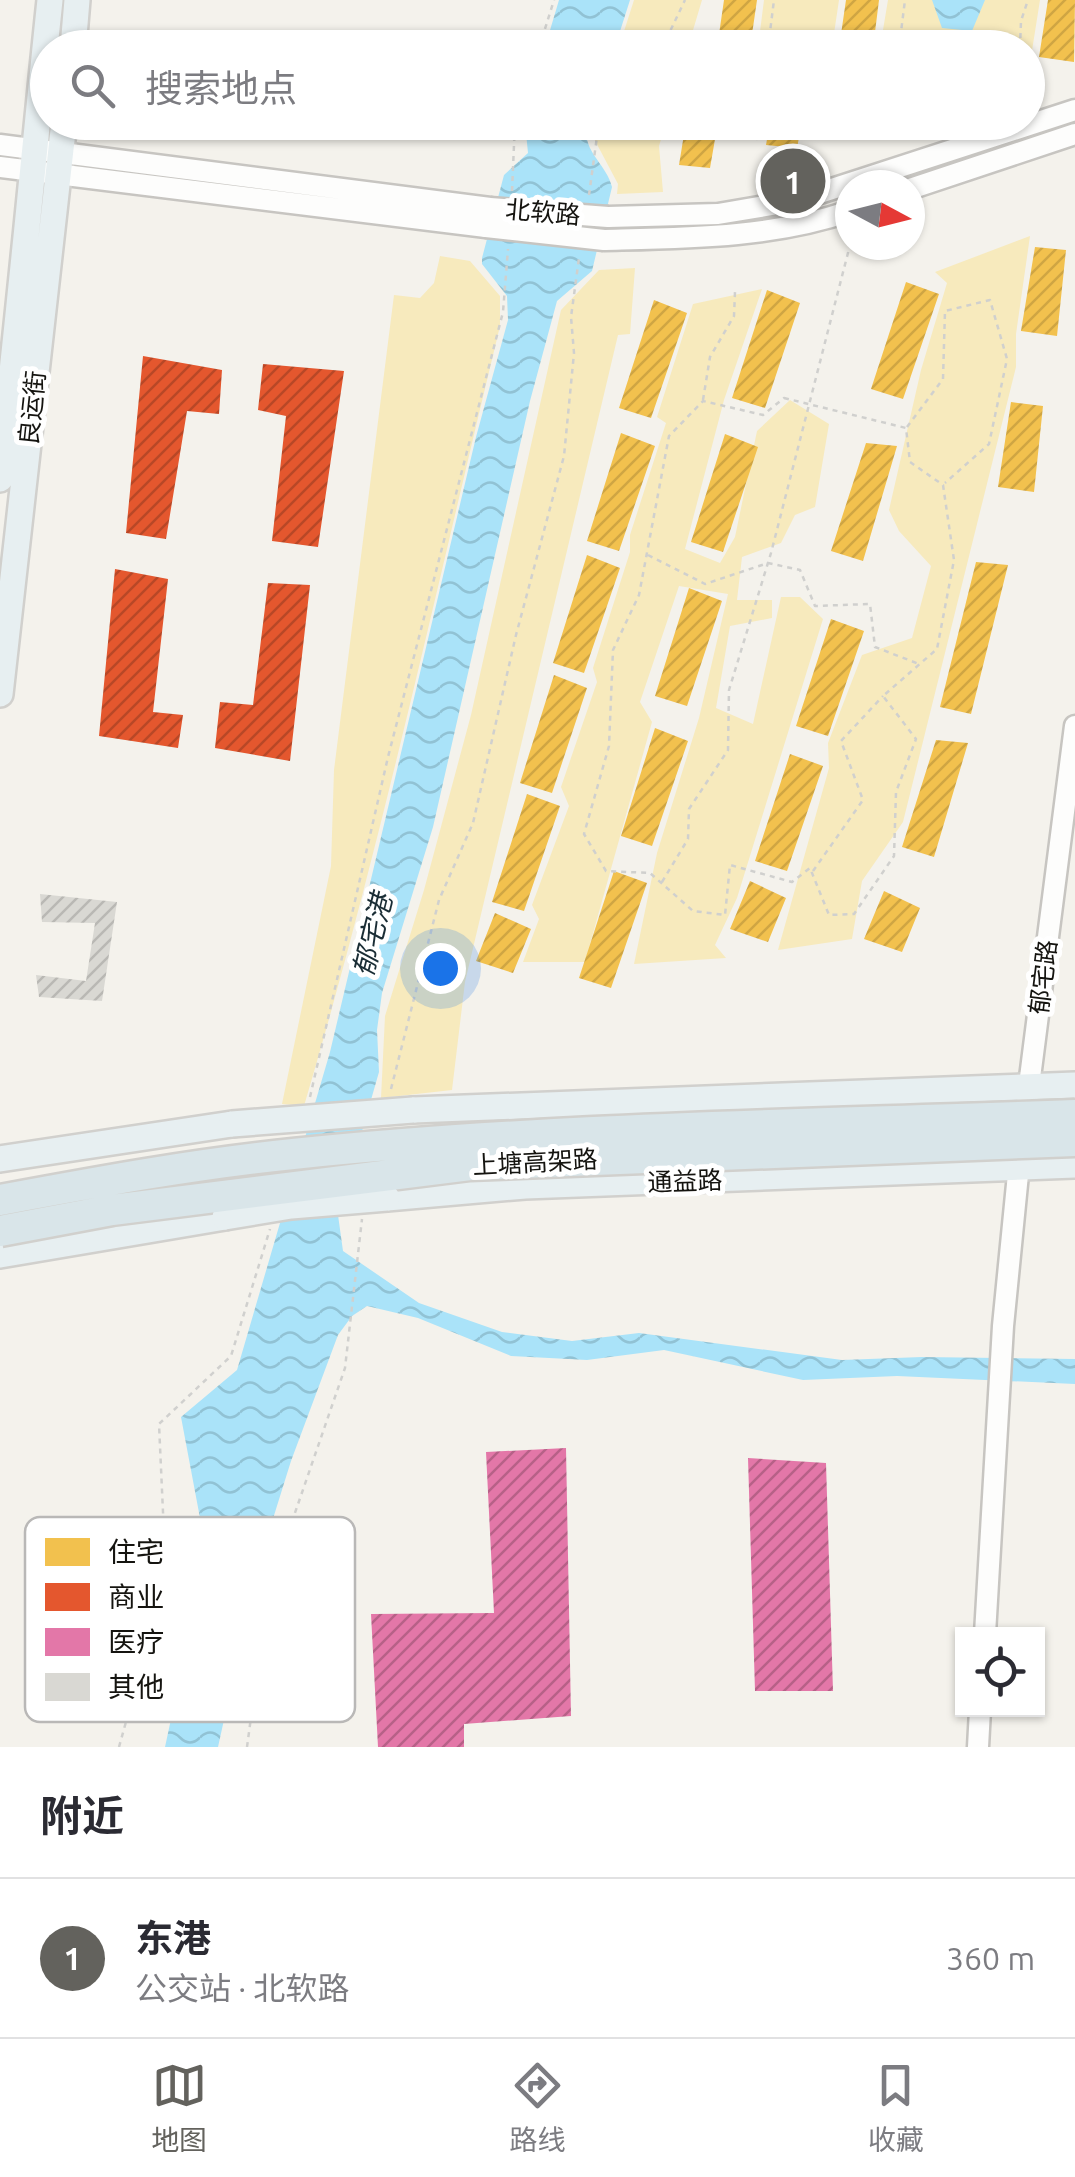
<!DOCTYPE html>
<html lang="zh">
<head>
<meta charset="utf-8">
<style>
	body { margin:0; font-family:Ubuntu,"Noto Sans SC",sans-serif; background:#f7f7f7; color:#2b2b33 }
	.controls { position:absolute; right:30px; bottom:30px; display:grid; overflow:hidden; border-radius:0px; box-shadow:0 2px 8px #0004 }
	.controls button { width:90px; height:90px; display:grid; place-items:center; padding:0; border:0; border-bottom:2px solid #e1e1e2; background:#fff; color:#2b2b33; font:50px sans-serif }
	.compass { position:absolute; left:835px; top:170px; width:90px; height:90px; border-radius:50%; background:#fff; box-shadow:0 2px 8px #0004; rotate:97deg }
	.you { position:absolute; left:440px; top:968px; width:35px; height:35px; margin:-25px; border:8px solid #fff; border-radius:50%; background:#1a73e8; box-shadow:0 0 0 15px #1a73e833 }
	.badge { display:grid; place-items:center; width:65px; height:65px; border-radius:50%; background:#63625d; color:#fff; font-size:32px; font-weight:700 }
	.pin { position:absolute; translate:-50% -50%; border:5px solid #fff; box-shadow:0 2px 10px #0006 }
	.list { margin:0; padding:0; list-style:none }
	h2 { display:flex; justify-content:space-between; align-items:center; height:130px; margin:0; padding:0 40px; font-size:42px }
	h2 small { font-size:32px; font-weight:400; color:#7c7c81 }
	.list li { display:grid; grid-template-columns:65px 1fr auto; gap:30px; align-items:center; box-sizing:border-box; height:160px; padding:0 40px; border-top:2px solid #e1e1e2 }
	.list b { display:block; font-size:38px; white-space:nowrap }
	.list p { margin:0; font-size:32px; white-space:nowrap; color:#7c7c81 }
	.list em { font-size:32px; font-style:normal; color:#7c7c81 }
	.icon { flex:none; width:55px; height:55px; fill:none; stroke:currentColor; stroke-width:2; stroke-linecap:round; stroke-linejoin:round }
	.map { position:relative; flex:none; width:1075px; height:1747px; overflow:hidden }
	.search { position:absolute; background:#fff; box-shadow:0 2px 8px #0004; left:30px; right:30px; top:30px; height:110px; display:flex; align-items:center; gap:25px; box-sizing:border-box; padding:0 35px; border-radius:55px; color:#7c7c81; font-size:38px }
	.sheet { height:290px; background:#fff }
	nav { display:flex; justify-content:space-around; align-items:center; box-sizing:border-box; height:140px; border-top:2px solid #e1e1e2; background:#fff; font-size:28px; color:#7c7c81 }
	nav a { display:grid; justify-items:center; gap:5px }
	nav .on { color:#63625d }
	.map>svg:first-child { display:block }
	.grass { fill:#f7eabd }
	.water { fill:url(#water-waves) }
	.homes { fill:url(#homes-hatch) }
	.shops { fill:url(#shops-hatch) }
	.health { fill:url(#health-hatch) }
	.building { fill:url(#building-hatch) }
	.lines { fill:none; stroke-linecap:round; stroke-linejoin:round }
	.minor-casing { stroke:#c7c5c1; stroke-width:25 }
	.major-casing { stroke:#d1d0cd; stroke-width:30 }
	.path { stroke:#d0d0ce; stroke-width:2.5; stroke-dasharray:5 5; stroke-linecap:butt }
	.minor { stroke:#fdfdfc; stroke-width:20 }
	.major { stroke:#e7eff1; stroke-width:25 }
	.minor-bridge-casing { stroke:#c7c5c1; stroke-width:25; stroke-linecap:butt }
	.major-bridge-casing { stroke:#d1d0cd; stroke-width:30; stroke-linecap:butt }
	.highway-bridge-casing { stroke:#d1d0cd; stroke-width:35; stroke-linecap:butt }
	.minor-bridge { stroke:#fdfdfc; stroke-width:20 }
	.major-bridge { stroke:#e7eff1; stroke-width:25 }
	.highway-bridge { stroke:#d9e5e9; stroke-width:30 }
	.labels { text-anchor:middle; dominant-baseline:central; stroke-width:10; stroke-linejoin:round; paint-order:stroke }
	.street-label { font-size:25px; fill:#151410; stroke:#fff }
	.water-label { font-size:28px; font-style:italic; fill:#1a2d35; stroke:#fff }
	.key { fill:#fff; stroke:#b9b8b7; stroke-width:2.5 }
	.key-label { font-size:28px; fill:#151410 }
</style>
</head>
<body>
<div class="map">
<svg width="1075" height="1747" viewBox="0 0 1075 1747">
	<defs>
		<pattern id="water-waves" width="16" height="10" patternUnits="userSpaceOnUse" patternTransform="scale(2.5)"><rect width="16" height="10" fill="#aae3f9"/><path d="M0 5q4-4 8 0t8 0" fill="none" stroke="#91c2d4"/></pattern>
		<pattern id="homes-hatch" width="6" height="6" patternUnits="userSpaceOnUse" patternTransform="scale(2.5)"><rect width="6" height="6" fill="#f2c14e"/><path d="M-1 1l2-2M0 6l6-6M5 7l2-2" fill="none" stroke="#cfa543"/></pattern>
		<pattern id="shops-hatch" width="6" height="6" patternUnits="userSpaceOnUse" patternTransform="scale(2.5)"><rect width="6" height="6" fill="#e4572e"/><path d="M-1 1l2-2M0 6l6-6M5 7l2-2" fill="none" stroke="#b84726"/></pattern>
		<pattern id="health-hatch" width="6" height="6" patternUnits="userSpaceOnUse" patternTransform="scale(2.5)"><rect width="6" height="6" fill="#e377a8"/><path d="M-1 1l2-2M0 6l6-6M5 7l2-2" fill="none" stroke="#b76087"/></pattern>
		<pattern id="building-hatch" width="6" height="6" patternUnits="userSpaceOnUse" patternTransform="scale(2.5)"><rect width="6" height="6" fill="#d9d8d3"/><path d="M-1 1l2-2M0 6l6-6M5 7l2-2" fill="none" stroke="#b9b8b4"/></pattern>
	</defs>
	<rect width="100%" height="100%" fill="#f4f2ec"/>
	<!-- grass -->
	<path class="grass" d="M634 0H702L688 47H619Z
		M764 0H839L832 47H758Z
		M888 0H1040L1031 57 1039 68 1028 72V48L996 47V37L956 38 954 47 880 48Z
		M594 123H666L659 146 663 192 617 194 618 184 591 133Z
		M1030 236 1016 334V367L903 822 862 881 852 939 778 950 829 768 828 743 862 655 912 638 931 566 899 531 889 510 921 370 947 283 935 272Z
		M440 256 470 261 500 296V326C437 586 380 849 304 1106L282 1104 331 866 334 770 394 295 420 298 434 283Z
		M635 268 630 334 618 335 465 982 452 1090 381 1098 385 1016 424 890 471 715 561 310 599 270Z
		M762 289 724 400 685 549 720 563 735 537 757 431 790 400 829 424 815 507 795 515 781 543 742 557 737 600H772V618L730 626 716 708 753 724 781 597H800L823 619 737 898 715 945 726 958 634 964 657 853 699 718 728 594 679 586 640 702 652 722 585 962H523L539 919 532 905 569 806 561 787 597 682 593 668 630 552V535L666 423 657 417 693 304Z"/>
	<!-- water -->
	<path class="water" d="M559 0H630L615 47H545Z
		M932 0H985L972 31 942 28Z
		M525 123H588C580 151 606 162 612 187L592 271 557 301 530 401 433 827 382 993 377 1030 379 1072 338 1215 343 1251 419 1303 502 1332 572 1341 639 1333 842 1360 922 1357 1075 1359V1384L897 1376 803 1380 664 1350 587 1360 511 1356 418 1318 367 1306 352 1316 338 1335 291 1461 257 1570 218 1747H165L202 1575 200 1518 181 1417 237 1370 330 1052 476 437 508 320 507 296 482 264V258L504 175 528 153Z"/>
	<!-- homes -->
	<path class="homes" d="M724 0H757L750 48H717Z
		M846 0H879L873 48H839Z
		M1048 0H1075L1074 62 1039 57Z
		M686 122H718L710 168 679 165Z
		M770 122H802L797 148 766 145Z
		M1035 247 1066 250 1057 336 1021 331Z
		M906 282 939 294 903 399 871 389Z
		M767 290 800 303 765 408 732 398Z
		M654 300 687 313 651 418 619 408Z
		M1011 402 1043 406 1034 492 998 487Z
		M621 433 655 446 619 551 587 541Z
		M725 434 758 447 723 552 691 542Z
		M866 443 897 446 863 561 831 551Z
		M587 555 620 568 584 673 553 663Z
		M976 562 1008 565 971 714 940 707Z
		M689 588 722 601 687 706 655 696Z
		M831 619 864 631 828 736 796 726Z
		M554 675 587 688 552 793 520 783Z
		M655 728 688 741 652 846 621 836Z
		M936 740 968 743 934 857 902 847Z
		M790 754 823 766 787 871 755 861Z
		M527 794 560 806 524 911 492 902Z
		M614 871 647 883 611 988 579 978Z
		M750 881 786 898 768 942 730 929Z
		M884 891 920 908 902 952 864 939Z
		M495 913 531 929 513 973 476 961Z"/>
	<!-- shops -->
	<path class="shops" d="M143 356 222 370 219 414 187 411 166 539 126 533Z
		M263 364 344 371 318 547 272 541 286 416 258 410Z
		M115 569 168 579 153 712 183 715 178 748 99 736Z
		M268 583 310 585 290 761 215 748 220 702 253 705Z"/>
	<!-- health -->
	<path class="health" d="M566 1448 571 1716 464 1724V1747H378L371 1614 494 1613 486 1452Z
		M748 1458 826 1463 833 1691H755Z"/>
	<!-- building -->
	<path class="building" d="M40 894 117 902 102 1001 39 997 36 975 86 981 95 923 42 922Z"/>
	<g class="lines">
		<defs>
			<path id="minor" d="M0 145 490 208
				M0 167 486 227
				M910 189 1075 134
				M608 217 718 214 795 201 1075 110
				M604 240C686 238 772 238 850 211
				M1027 1101 1075 726
				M985 1634 1003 1326 1020 1154
				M978 1747 980 1710"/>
			<path id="major" d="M73 48 77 0
				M0 479C19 319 33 160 50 0
				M0 694 64 122
				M413 1110 1075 1085
				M0 1159 232 1124
				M387 1198 525 1186 1075 1165
				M0 1255 225 1217"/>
		</defs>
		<!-- minor casing -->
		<use href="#minor" class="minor-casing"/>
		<!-- major casing -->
		<use href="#major" class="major-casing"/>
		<!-- path -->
		<path class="path" d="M539 48 554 0
			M662 48 685 0
			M768 48 774 0
			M899 48 905 0
			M1020 48 1021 21 1028 0
			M905 132 906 122
			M756 140 758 122
			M512 191 515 122
			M589 195 599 122
			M784 398 906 428 910 462 943 485 954 560 937 649 883 696 916 739 896 792 894 856 854 914 829 915 810 868 792 882 730 865 725 915 693 911 650 873 606 871 584 834 609 746 613 650 639 595 669 436 703 401 763 415Z
			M703 400 710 357 734 316 735 292
			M907 427 943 379 945 311 990 300 1007 359 989 444 945 483
			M648 555 705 584 768 563 800 570 815 606 870 604 875 647 919 664
			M813 871 863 800 841 741 883 696
			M662 882 688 839 689 809 728 750 729 690 771 553 850 245
			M391 1089 439 900 473 823 516 635 564 456 574 353 571 317 579 258
			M310 1097 388 757 503 312 508 249
			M119 1747 166 1578 159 1424 231 1356 270 1229
			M247 1747 268 1591 345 1368 362 1219"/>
		<!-- minor -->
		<use href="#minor" class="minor"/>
		<!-- major -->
		<use href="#major" class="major"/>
		<defs>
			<path id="minor-bridge" d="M490 208 608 217
				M486 227 604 240"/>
			<path id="major-bridge" d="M232 1124 413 1110
				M225 1217 291 1206 387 1198"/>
			<path id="highway-bridge" d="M0 1200C97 1182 194 1164 293 1154 552 1127 814 1125 1075 1115
				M0 1231 112 1210 470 1165 1075 1141"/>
		</defs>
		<!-- minor-bridge casing -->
		<use href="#minor-bridge" class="minor-bridge-casing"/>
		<!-- major-bridge casing -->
		<use href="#major-bridge" class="major-bridge-casing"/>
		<!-- highway-bridge casing -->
		<use href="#highway-bridge" class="highway-bridge-casing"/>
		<!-- minor-bridge -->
		<use href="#minor-bridge" class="minor-bridge"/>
		<!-- major-bridge -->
		<use href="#major-bridge" class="major-bridge"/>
		<!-- highway-bridge -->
		<use href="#highway-bridge" class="highway-bridge"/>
	</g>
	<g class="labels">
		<!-- street labels -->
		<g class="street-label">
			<text transform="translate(543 212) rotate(5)">北软路</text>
			<text transform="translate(32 408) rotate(-84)">良运街</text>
			<text transform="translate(1043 977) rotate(-83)">郁宅路</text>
			<text transform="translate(535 1162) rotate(-3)">上塘高架路</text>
			<text transform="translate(685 1181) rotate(-2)">通益路</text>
		</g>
		<!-- water labels -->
		<g class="water-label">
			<text transform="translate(372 935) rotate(-76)">郁宅港</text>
		</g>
	</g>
	<!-- legend -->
	<rect x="25" y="1517" width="330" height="205" rx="15" class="key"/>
	<rect x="45" y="1538" width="45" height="28" fill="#f2c14e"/>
	<rect x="45" y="1583" width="45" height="28" fill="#e4572e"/>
	<rect x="45" y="1628" width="45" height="28" fill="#e377a8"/>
	<rect x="45" y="1673" width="45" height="28" fill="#d9d8d3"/>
	<g class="key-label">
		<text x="108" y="1562">住宅</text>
		<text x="108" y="1607">商业</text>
		<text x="108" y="1652">医疗</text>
		<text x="108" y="1697">其他</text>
	</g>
</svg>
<div class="controls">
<button><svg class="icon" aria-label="locate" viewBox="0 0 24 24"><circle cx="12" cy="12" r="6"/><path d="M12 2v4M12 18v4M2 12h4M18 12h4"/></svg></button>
</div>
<svg class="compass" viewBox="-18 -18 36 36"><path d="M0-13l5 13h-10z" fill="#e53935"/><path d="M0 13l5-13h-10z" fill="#7c7c81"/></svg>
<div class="you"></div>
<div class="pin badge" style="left:793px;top:181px">1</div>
<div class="search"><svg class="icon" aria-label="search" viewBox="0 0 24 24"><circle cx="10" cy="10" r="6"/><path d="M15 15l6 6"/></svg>搜索地点</div>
</div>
<section class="sheet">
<h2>附近<small></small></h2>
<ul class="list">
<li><span class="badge">1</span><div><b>东港</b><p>公交站 · 北软路</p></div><em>360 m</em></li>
</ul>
</section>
<nav>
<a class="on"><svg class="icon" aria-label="map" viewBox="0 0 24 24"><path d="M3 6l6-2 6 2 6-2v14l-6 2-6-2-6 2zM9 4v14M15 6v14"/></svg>地图</a>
<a><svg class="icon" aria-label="directions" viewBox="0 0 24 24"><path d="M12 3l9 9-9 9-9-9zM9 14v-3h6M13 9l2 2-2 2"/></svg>路线</a>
<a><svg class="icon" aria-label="saved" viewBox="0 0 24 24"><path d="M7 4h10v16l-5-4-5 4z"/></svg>收藏</a>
</nav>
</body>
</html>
